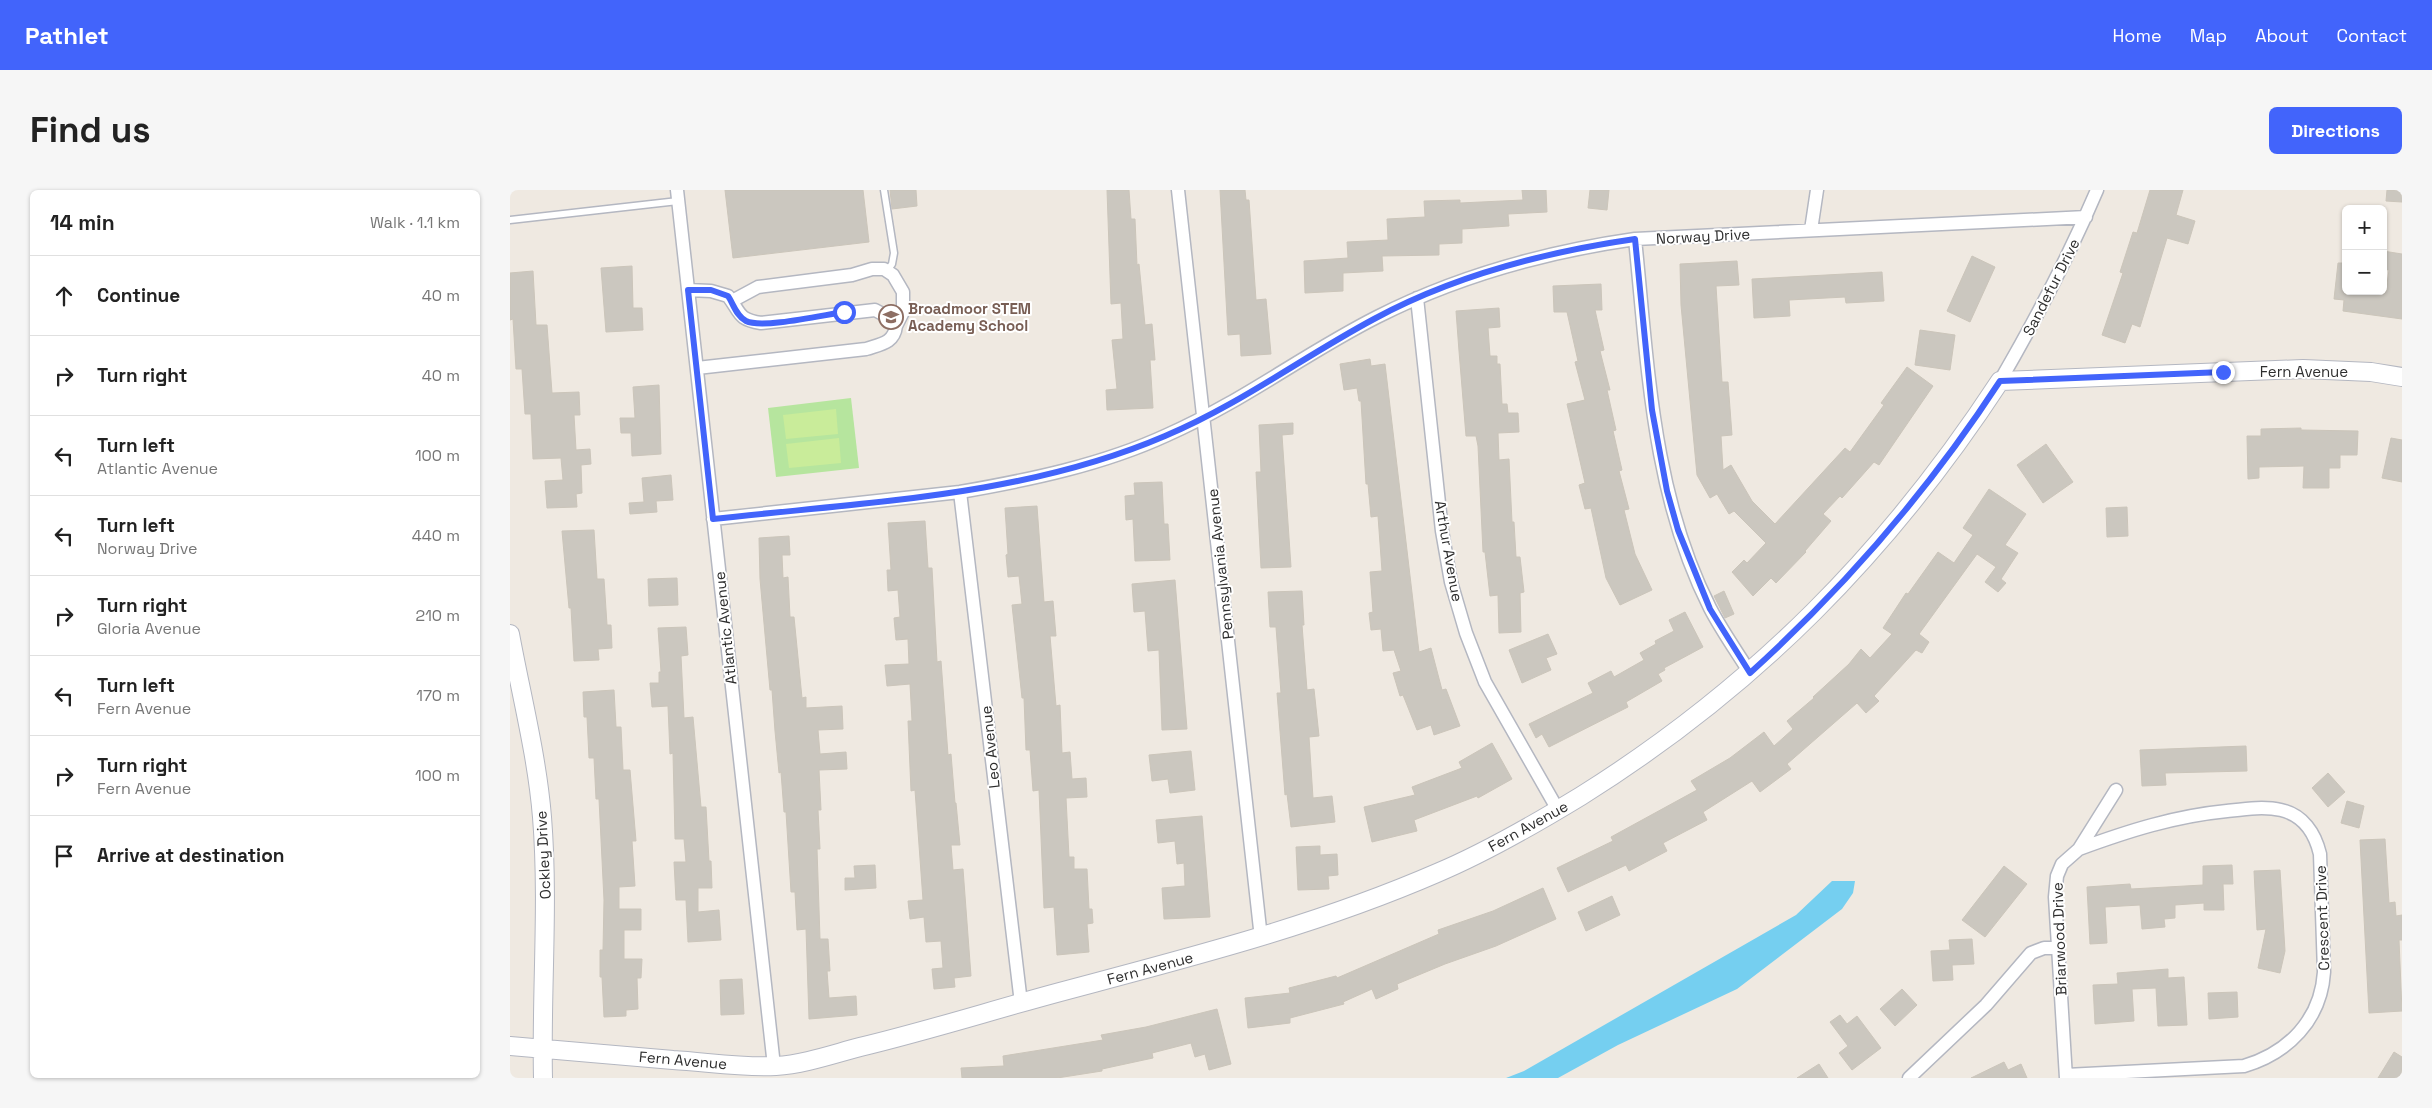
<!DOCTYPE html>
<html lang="en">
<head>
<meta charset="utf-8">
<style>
	body { margin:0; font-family:"Space Grotesk",sans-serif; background:#f6f6f6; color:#222 }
	.controls { position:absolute; right:15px; top:15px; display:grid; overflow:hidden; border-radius:8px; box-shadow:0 1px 4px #0004 }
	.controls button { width:45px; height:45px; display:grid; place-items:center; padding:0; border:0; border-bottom:1px solid #e0e0e0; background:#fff; color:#222; font:25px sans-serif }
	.stop { position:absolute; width:15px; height:15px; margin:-11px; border:4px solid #4264fb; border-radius:50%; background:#fff }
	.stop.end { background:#4264fb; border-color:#fff; box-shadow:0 1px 5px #0008 }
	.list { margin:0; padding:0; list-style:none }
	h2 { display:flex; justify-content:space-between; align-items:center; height:65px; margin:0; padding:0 20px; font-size:21px }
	h2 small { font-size:16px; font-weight:400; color:#767676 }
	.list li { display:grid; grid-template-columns:32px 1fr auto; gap:15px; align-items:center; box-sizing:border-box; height:80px; padding:0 20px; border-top:1px solid #e0e0e0 }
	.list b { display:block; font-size:19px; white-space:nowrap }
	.list p { margin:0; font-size:16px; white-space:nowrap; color:#767676 }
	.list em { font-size:16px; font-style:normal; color:#767676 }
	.icon { flex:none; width:28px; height:28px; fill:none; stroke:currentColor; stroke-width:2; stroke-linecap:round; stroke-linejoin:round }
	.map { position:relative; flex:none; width:1892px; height:888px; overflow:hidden; border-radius:8px }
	header { display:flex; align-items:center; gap:30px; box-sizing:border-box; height:70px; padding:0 25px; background:#4264fb; color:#fff }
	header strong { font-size:24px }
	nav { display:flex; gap:28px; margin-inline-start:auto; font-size:18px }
	.intro { display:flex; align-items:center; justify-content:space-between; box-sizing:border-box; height:120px; padding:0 30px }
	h1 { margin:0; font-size:35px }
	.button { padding:12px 22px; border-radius:8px; background:#4264fb; color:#fff; font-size:18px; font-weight:700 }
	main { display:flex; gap:30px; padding:0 30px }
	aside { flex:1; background:#fff; border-radius:8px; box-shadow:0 1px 4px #0004 }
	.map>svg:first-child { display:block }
	.green { fill:#b6e59e }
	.pitch { fill:#c9ec9a }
	.water { fill:#75cff0 }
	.building { fill:#cbc7bf; stroke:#cbc5ba }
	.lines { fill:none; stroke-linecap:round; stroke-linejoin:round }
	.lane-casing { stroke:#b4b7c1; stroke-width:9 }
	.street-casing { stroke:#b4b7c1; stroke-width:15 }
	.secondary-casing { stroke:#b4b7c1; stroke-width:20 }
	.lane { stroke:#fff; stroke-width:6 }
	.street { stroke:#fff; stroke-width:12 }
	.secondary { stroke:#fff; stroke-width:18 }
	.route { stroke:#4264fb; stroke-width:6 }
	.labels { text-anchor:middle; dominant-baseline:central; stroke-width:4; stroke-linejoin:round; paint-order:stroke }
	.street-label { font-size:15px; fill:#2e2e2e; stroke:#fff }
	.education-label { font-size:15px; font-weight:bold; fill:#785e54; stroke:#fff; text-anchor:start }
</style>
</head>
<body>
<header>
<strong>Pathlet</strong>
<nav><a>Home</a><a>Map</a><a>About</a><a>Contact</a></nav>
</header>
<div class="intro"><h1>Find us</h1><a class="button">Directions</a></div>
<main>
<aside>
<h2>14 min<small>Walk · 1.1 km</small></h2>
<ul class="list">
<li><svg class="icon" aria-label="ahead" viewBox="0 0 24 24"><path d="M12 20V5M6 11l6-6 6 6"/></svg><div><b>Continue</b></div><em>40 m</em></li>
<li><svg class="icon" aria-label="right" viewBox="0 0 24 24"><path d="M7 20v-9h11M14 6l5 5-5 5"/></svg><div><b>Turn right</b></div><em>40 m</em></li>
<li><svg class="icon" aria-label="left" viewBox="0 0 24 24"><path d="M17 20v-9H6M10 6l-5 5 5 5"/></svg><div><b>Turn left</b><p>Atlantic Avenue</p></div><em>100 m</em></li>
<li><svg class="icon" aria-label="left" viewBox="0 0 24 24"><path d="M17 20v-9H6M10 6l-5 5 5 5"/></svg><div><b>Turn left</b><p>Norway Drive</p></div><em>440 m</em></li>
<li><svg class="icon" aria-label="right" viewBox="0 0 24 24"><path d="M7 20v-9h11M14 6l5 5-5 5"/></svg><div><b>Turn right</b><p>Gloria Avenue</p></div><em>210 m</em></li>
<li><svg class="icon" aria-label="left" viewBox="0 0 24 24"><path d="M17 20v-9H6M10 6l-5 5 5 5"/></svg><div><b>Turn left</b><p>Fern Avenue</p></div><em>170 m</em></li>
<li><svg class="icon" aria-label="right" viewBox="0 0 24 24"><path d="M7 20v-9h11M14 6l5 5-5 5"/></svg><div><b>Turn right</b><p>Fern Avenue</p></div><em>100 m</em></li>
<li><svg class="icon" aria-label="arrive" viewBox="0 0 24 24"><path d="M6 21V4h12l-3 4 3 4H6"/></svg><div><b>Arrive at destination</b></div></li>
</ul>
</aside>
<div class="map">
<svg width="1892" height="888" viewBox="0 0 1892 888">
	<rect width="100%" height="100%" fill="#efe9e1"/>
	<!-- green -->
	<path class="green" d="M341 208 349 278 266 287 258 218Z"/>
	<!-- pitch -->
	<path class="pitch" d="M326 219 328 244 276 249 273 225Z
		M329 248 331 273 279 278 276 254Z"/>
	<!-- water -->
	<path class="water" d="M1322 691H1345L1343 703 1332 719 1227 799 1108 855 1048 888H996L1014 881 1286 725Z"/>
	<!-- building -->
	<path class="building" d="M215 0H353L359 52 223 68Z
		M380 0H406L407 16 382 19Z
		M597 0H619L621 29H625L627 75 629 74 635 135 642 134 645 170H640L643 218 597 220 596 200 607 199 602 150 613 149 611 113 601 114Z
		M710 0H735L736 10H739L746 110 756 109 761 164 731 166 730 144 718 145Z
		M1012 0H1036L1037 22 998 24 999 36 952 39V53L929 54V65L872 66 873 81 833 83V101L795 103 794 71 838 68 837 52 878 50 877 29 915 27 914 11 950 10V13L1013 10Z
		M1080 0H1099L1097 20 1078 18Z
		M1640 0H1673L1666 25 1685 31 1678 54 1657 48 1630 137 1622 134 1615 153 1592 145 1613 83 1610 82 1623 42 1627 43Z
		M1877 0H1892V12L1876 11Z
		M1873 61 1892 64V129L1833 121 1834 110 1824 109 1828 73H1836V101H1876L1879 80 1873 79Z
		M1462 66 1485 77 1460 132 1437 121Z
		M1227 71 1229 95 1206 96 1212 192H1218L1222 245 1211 246 1213 280 1221 275 1242 311 1265 334 1335 258 1340 262 1374 215 1371 213 1397 177 1423 196 1369 275 1364 272 1332 308 1330 306 1313 324 1321 331 1295 361 1296 362 1266 393 1261 388 1243 406 1222 382 1234 370 1237 373 1256 353 1224 321 1219 324 1207 304 1200 308 1187 285 1171 115 1170 74Z
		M122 76 123 118H132L133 140 96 142 91 78Z
		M23 81 26 135H37L42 203 69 202 70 225H64L66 260 80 259 81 274 71 275 72 303 66 304 67 317 37 318 35 291 53 290 51 268 23 269 21 224H15L12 179H6L3 129 0 130V83Z
		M1372 82 1374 111 1336 113 1335 107 1279 110 1280 126 1244 128 1242 89Z
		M1091 94 1092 120H1085L1094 160 1090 161 1100 200H1097L1106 240 1103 241 1112 280 1109 281 1119 319 1114 320 1125 364 1142 400 1110 415 1096 388 1081 318 1075 319 1069 295 1075 293 1057 214 1075 210 1065 172 1068 171 1057 122H1044L1043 96Z
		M989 118 990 137 978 138 980 166H987V174H990L992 214H997L998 223H1008L1009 242 988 243 989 270 999 269 1002 332H1004L1006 367H1010L1014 402 1010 403 1011 442 989 443 988 405 980 406 975 362H973L968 256 966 246H956L949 161 946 121Z
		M1410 140 1445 145 1440 180 1405 175Z
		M860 169 861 176 875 174 909 462 921 458 932 500 936 499 950 536 924 545 921 535 907 540 893 505 890 506 883 483 891 481 884 460 873 461 871 439 861 440 859 423 863 422 860 382 872 381 868 326 861 327 858 294H856L851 211H849L847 198 834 200 830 174Z
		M149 195 151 264 122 266 121 243H111L110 228H125L123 197Z
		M783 233V244L772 245 781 377 751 378 746 282H751L749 235Z
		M1791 238V240L1848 241 1847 265H1830V278H1819V298H1793L1794 276 1749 277V288L1738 289 1737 246H1751V239Z
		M1881 248 1892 250V292L1872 288Z
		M1536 254 1563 292 1533 313 1507 275Z
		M161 285 163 310 146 311 147 322 120 324 119 313 134 312 132 288Z
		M652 292 654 334H658L660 370 625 371 623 329 616 330 615 306 625 305 624 293Z
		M1479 299 1516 324 1495 355 1508 363 1491 389 1496 393 1488 402 1475 392 1486 377 1467 364 1409 444 1419 452 1412 463 1406 460 1364 506 1369 511 1356 523 1347 513 1277 574 1281 579 1250 602 1242 591 1193 622 1197 630 1153 653 1157 661 1119 681 1116 675 1058 702 1047 678 1103 651 1101 647 1187 600 1181 591 1220 568 1254 542 1264 556 1283 539 1277 531 1304 508 1303 507 1339 474 1351 459 1360 468 1382 444 1373 438 1396 403 1398 404 1428 362 1444 373 1463 345 1453 338Z
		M527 316 534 412 543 411 546 446H540L546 516 550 515 552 563 560 562 562 589 576 588 577 607 556 608 559 667H564V679H577L579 719H582L583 733 577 734 579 762 547 765 544 717 534 718 529 600 523 601 520 560H516L514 508H512L502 415 512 414 509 386 498 387 496 365 498 364 495 318Z
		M1617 317 1618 346 1597 347 1596 318Z
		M415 331 418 378H422L427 472 431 471 438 565 441 564 445 613H446L450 655H441L443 680 453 679 461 786 444 788 445 797 424 799 422 779 433 778 431 751 416 752 414 727 400 729 398 711 413 710 405 600 401 601 398 531H402L400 494 377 496 375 475 399 474 398 449 386 450 384 428 390 427 388 400 378 401 377 380H381L378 333Z
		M84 340 87 389H94L97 435H101L102 458 88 459 89 470 64 471 61 418H59L52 341Z
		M279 346 280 365H272L273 388 278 387 280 427H284L292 508 296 507V518L332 516 333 539 308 540 310 564 336 562 337 579 309 580 311 620H308L310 659H307L310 749H318L320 781H317L319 808 346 806 347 825 299 829 296 739 287 740 285 702H281L276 622H274L271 582 269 583 265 541 262 500H260L250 389 249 348Z
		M167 388 168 415 139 416 138 389Z
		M665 390 677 539 652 540 649 460 638 461 635 421 624 422 622 394Z
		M792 401 794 435H792L797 500 804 499 809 546 799 547 803 608 822 606 825 632 781 637 777 604 775 605 767 503H771L766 437H760L758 402Z
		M1214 401 1224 424 1215 428 1204 406Z
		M1175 422 1193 457 1154 478 1155 480 1148 484 1152 491 1116 512 1118 517 1039 557 1032 544 1026 548 1019 534 1083 503 1078 493 1101 481 1104 487 1134 470 1130 463 1146 454 1145 451 1164 441 1159 430Z
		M176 437 178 465 171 466 174 528 183 527 191 617H196L199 671H201L202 698H188V722L209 720 211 750 178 752 176 710H166L164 672H176L174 649H165L163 563 160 564 158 516 142 517 140 493H149V482H151L148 438Z
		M1038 444 1047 464 1036 468 1041 480 1012 493 999 460Z
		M104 500 106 537H111L113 580H120L126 651H122L125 696 109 697V719H131V740H114V769H132L131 788H127L128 819 116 820V826L94 827 92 787H90V760H93L94 710 89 609H86L84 568H79L77 527H74L73 502Z
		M982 553 1002 589 968 608 967 606 904 630 907 641 862 652 854 617 905 605 902 597 952 578 949 572Z
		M1736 556 1737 581 1655 583 1656 595 1632 596 1630 560Z
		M681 561 685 600 660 603 658 589 642 591 639 565Z
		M1818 583 1835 602 1818 617 1802 598Z
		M1837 611 1854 616 1849 638 1831 633Z
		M692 626 700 727 654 729 652 698 675 696 674 673 667 674 665 651 648 653 646 630Z
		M1875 649 1879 713 1885 712 1886 726 1892 725V750H1889L1892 821 1859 823 1850 650Z
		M810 656V665L827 664 828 685 818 686 819 699 788 700 786 657Z
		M365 675 366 698 335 700V688H345L344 676Z
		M1722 675 1723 694H1713L1714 720H1694V713L1665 715V728L1654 729 1655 737 1632 739 1630 715 1595 717 1597 753 1580 754 1577 697 1620 694 1621 699 1693 695V676Z
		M1494 676 1517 694 1475 747 1452 730Z
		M1770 680 1775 761 1770 783 1748 778 1756 739 1747 740 1744 681Z
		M1033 698 1046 729 986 756 935 774 887 794 888 799 866 809 862 799 833 812 834 814 780 828V833L738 838 735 808 780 803 779 798 826 786 827 788 929 744 928 740 983 721Z
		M1102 706 1110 725 1076 741 1068 722Z
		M1462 749 1464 774 1442 775 1443 790 1423 791 1421 761 1440 760 1439 750Z
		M1658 779V788L1674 787 1677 835 1648 836 1646 798 1622 799 1624 831 1585 834 1583 795 1608 794 1607 783Z
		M232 789 234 824 211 825 210 790Z
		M1392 799 1407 815 1385 836 1370 819Z
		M1727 802 1728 827 1699 829 1698 803Z
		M707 819 721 874 699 880 695 864 685 867 681 853 642 863 643 868 592 879V881L547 888H452L451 878 494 876 493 866 593 850 591 845 636 837Z
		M1330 825 1337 834 1347 826 1371 858 1342 880 1329 863 1338 856 1320 832Z
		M1884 862 1892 867V888H1868Z
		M1494 872 1498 880 1511 874 1517 888H1461Z
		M1309 874 1318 888H1287Z"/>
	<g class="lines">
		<defs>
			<path id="lane" d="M374 0 384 63 382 74 377 81
				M0 30 168 11"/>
			<path id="street" d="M167 0 264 876
				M668 0 751 748
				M1301 40 1307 0
				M1125 49C1138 175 1142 304 1200 418 1212 441 1227 462 1240 483
				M178 100 201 101 218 106C231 123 227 129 251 133L365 120 380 128 386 136C384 153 371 154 356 159L187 178
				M907 108 932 341 941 392 956 443 975 492 1048 620
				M222 111 248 97 342 85 362 79H374L383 85 393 102V122L386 136
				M1490 191C1526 129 1559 66 1587 0
				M450 302 511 813
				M203 329 450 302C519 290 592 275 657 245 732 212 794 164 867 127 948 86 1035 62 1125 49L1576 27
				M1556 885 1734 876C1778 863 1811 830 1814 782L1810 664C1805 643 1793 625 1771 620 1754 616 1734 619 1717 621 1665 626 1618 641 1569 659
				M1399 888 1476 815 1521 763 1534 758H1548
				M1556 888 1545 707 1547 686 1552 674 1569 659 1606 600"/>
			<path id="secondary" d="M0 444C11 504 27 566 32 627 39 714 31 801 33 888
				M0 856C54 861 109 865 163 870 197 872 232 878 266 876 295 874 323 864 350 857 417 841 483 820 550 802 677 768 805 736 927 683 977 662 1025 634 1071 606 1245 497 1378 362 1490 191L1793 179 1861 182 1892 187"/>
		</defs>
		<!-- lane casing -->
		<use href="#lane" class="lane-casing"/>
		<!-- street casing -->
		<use href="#street" class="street-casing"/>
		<!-- secondary casing -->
		<use href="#secondary" class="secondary-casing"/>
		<!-- lane -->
		<use href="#lane" class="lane"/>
		<!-- street -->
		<use href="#street" class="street"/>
		<!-- secondary -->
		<use href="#secondary" class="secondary"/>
	</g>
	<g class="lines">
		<!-- route -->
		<path class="route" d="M334 122C313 125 252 139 236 131 226 126 223 113 218 106L201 100H178L203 329C355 312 513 307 655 246 729 215 793 167 864 129 945 85 1035 62 1125 49L1142 220 1157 301 1168 340 1200 419 1240 483C1336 396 1419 300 1490 191L1713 182"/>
	</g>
	<!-- icons -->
	<defs>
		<symbol id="school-ring" viewBox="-11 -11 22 22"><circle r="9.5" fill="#fff" stroke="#8d6e63" stroke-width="1.5"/><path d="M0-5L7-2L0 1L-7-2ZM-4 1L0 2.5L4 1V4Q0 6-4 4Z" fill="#8d6e63"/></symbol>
	</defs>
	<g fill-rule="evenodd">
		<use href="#school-ring" x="367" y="113" width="28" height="28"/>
	</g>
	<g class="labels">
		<!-- street labels -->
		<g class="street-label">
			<text transform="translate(1193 46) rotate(-3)">Norway Drive</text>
			<text transform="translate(1541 97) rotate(-63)">Sandefur Drive</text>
			<text x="1794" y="181">Fern Avenue</text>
			<text transform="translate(939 361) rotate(80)">Arthur Avenue</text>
			<text transform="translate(710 374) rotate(-96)">Pennsylvania Avenue</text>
			<text transform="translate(215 438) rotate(-96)">Atlantic Avenue</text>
			<text transform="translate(480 557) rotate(-96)">Leo Avenue</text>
			<text transform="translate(1018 636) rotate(-29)">Fern Avenue</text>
			<text transform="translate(33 665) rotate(-93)">Ockley Drive</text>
			<text transform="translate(1812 728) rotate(-92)">Crescent Drive</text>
			<text transform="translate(1549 749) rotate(-92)">Briarwood Drive</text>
			<text transform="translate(640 778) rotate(-15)">Fern Avenue</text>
			<text transform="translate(173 870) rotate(5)">Fern Avenue</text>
		</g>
		<!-- education labels -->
		<g class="education-label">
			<text x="398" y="118">Broadmoor STEM<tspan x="398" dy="17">Academy School</tspan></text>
		</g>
	</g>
</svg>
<div class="controls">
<button>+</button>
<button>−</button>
</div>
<div class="stop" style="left:334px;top:122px"></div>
<div class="stop end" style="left:1713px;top:182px"></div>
</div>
</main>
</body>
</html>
